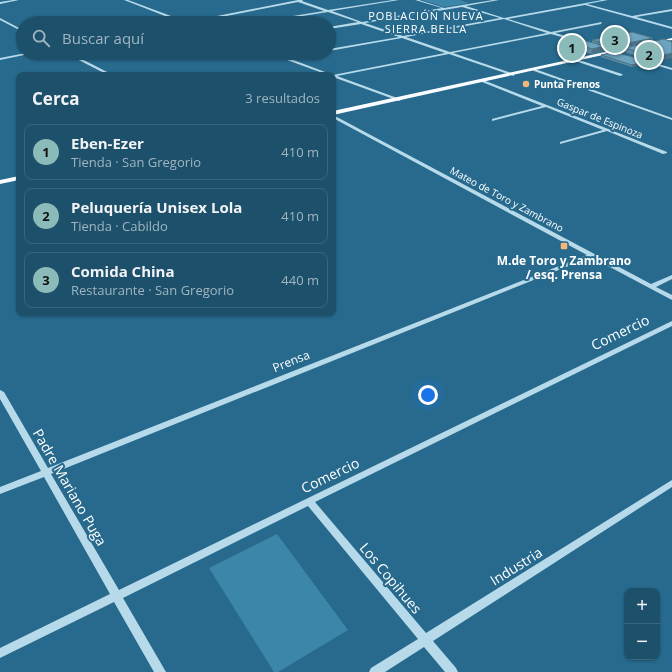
<!DOCTYPE html>
<html lang="es">
<head>
<meta charset="utf-8">
<style>
	body { margin:0; font-family:"Open Sans",sans-serif; background:#2a5a72; color:#f1f3f6 }
	.controls { position:absolute; right:12px; bottom:12px; display:grid; overflow:hidden; border-radius:8px; box-shadow:0 1px 3px #0004 }
	.controls button { width:36px; height:36px; display:grid; place-items:center; padding:0; border:0; border-bottom:1px solid #3b677e; background:#1d506a; color:#f1f3f6; font:20px sans-serif }
	.you { position:absolute; left:428px; top:395px; width:14px; height:14px; margin:-10px; border:3px solid #fff; border-radius:50%; background:#1a73e8; box-shadow:0 0 0 6px #1a73e833 }
	.badge { display:grid; place-items:center; width:26px; height:26px; border-radius:50%; background:#8bbbb9; color:#111; font-size:13px; font-weight:700 }
	.pin { position:absolute; translate:-50% -50%; border:2px solid #fff; box-shadow:0 1px 4px #0006 }
	.list { margin:0; padding:0; list-style:none }
	h2 { display:flex; justify-content:space-between; align-items:center; height:52px; margin:0; padding:0 16px; font-size:17px }
	h2 small { font-size:13px; font-weight:400; color:#a0b5c1 }
	.list li { display:grid; grid-template-columns:26px 1fr auto; gap:12px; align-items:center; box-sizing:border-box; height:56px; margin:0 8px 8px; padding:0 8px; border:1px solid #3b677e; border-radius:8px }
	.list b { display:block; font-size:15px; white-space:nowrap }
	.list p { margin:0; font-size:13px; white-space:nowrap; color:#a0b5c1 }
	.list em { font-size:13px; font-style:normal; color:#a0b5c1 }
	.icon { flex:none; width:22px; height:22px; fill:none; stroke:currentColor; stroke-width:2; stroke-linecap:round; stroke-linejoin:round }
	.map { position:relative; flex:none; width:672px; height:672px; overflow:hidden }
	.search { position:absolute; background:#1d506a; box-shadow:0 1px 3px #0004; left:16px; top:16px; width:320px; height:44px; display:flex; align-items:center; gap:10px; box-sizing:border-box; padding:0 14px; border-radius:22px; color:#a0b5c1; font-size:15px }
	.panel { position:absolute; background:#1d506a; box-shadow:0 1px 3px #0004; left:16px; top:72px; width:320px; height:244px; border-radius:8px }
	.map>svg:first-child { display:block }
	.green { fill:#3c86a9 }
	.lines { fill:none; stroke-linecap:round; stroke-linejoin:round }
	.minor { fill:#b7daea; fill-rule:evenodd }
	.major { fill:#fafdff; fill-rule:evenodd }
	.wall { fill:#5d8da4 }
	.shaded-wall { fill:#4c7386 }
	.building { fill:#6ca4bf; stroke:#4c7386 }
	.poi-dot { fill:#f3b67c; stroke:#276a8d; stroke-width:1.5 }
	.labels { text-anchor:middle; dominant-baseline:central; stroke-width:4; stroke-linejoin:round; paint-order:stroke }
	.far-poi-label { font-size:10px; font-weight:bold; fill:#fff; stroke:#276a8d; text-anchor:start }
	.far-street-label { font-size:10px; fill:#fff; stroke:#276a8d }
	.far-neighbourhood-label { font-size:11px; letter-spacing:1px; fill:#fff; stroke:#276a8d }
	.poi-label { font-size:12px; font-weight:bold; fill:#fff; stroke:#276a8d }
	.street-label { font-size:12px; fill:#fff; stroke:#276a8d }
	.near-street-label { font-size:14px; fill:#fff; stroke:#276a8d }
</style>
</head>
<body>
<div class="map">
<svg width="672" height="672" viewBox="0 0 672 672">
	<rect width="100%" height="100%" fill="#276a8d"/>
	<!-- green -->
	<path class="green" d="M422 0H460L469 3 444 7Z
		M277 534 348 630 278 672H274L209 568Z"/>
	<g class="lines">
		<!-- minor -->
		<path class="minor" d="M13 0H19L0 4V2Z
			M124 0H128L187 22 298 0H303L302 1 328 10 393 0H399L332 11 362 22 442 8 415 0H419L444 8 493 0H499L466 6 504 18 602 0H608L587 4 632 16 672 9V11L636 17 672 27V29L585 5 508 19 551 32 602 22 601 24 555 33 586 42V44L551 34 453 53 514 74V76L449 54 337 76 400 99 401 100 399 101 333 77V75H328L268 53C274 53 278 56 284 57 292 58 306 53 316 53L288 58 333 75 445 53 402 38 329 51V49L399 37 361 24 329 29V27L358 22 328 12 258 23H250L324 11 298 2 190 23H183ZM462 7 500 18 403 36 365 23ZM504 19 547 33 450 52 406 37Z
			M0 18 23 30V32L0 20Z
			M595 46H597L621 54 618 55 595 48Z
			M26 53H34L0 60V58Z
			M65 53H70L113 75H108Z
			M638 58 672 68V70L638 60Z
			M576 59 622 74 623 75 620 76 575 61Z
			M535 69 672 118V120L534 71 533 70Z
			M483 80 667 152V153L663 154 607 131 560 144V142L603 130 546 107 492 121V119L542 106 482 82 481 81Z
			M333 115 651 284 672 275V279L656 287 672 295V300L591 257 51 474 119 590 672 321V326L315 502 426 633 672 480V487L433 641 456 668 458 672H445L424 647 385 672H369L371 668 418 639 308 506 123 598 166 672H154L114 602 0 658V648L110 594 44 477 0 494V487L41 471 0 399V390L4 392 48 468 587 255 333 118Z"/>
		<!-- major -->
		<path class="major" d="M672 38V40L652 44 650 43Z
			M637 45 639 47 333 115V111Z
			M19 176V180L0 184V180Z"/>
	</g>
	<!-- wall -->
	<path class="wall" d="M653 38 652 41 614 49 605 46 604 51 591 54 569 47 570 42H592V40Z
		M672 42 656 62 624 52 625 48Z
		M601 55 646 64 632 67 601 57Z"/>
	<!-- shaded-wall -->
	<path class="shaded-wall" d="M653 38 652 41 614 49V46Z
		M605 46 604 51 591 54 592 49Z
		M672 53V58L656 62 657 57Z
		M647 61 646 64 632 67V65Z"/>
	<!-- building -->
	<path class="building" d="M632 32 653 38 614 46 592 40Z
		M664 39 672 42V53L657 57 625 48Z
		M582 40 605 46 592 49 570 42Z
		M615 52 647 61 632 65 601 55Z"/>
	<!-- markers -->
	<g class="poi-dot">
		<circle cx="526" cy="84" r="4"/>
		<rect x="560" y="242" width="8" height="8" rx="2"/>
	</g>
	<g class="labels">
		<!-- far-poi labels -->
		<g class="far-poi-label">
			<text x="534" y="84">Punta Frenos</text>
		</g>
		<!-- far-street labels -->
		<g class="far-street-label">
			<text transform="translate(600 118) rotate(22)">Gaspar de Espinoza</text>
			<text transform="translate(507 199) rotate(28)">Mateo de Toro y Zambrano</text>
		</g>
		<!-- far-neighbourhood labels -->
		<g class="far-neighbourhood-label">
			<text x="426" y="15">POBLACIÓN NUEVA<tspan x="426" dy="13">SIERRA BELLA</tspan></text>
		</g>
		<!-- poi labels -->
		<g class="poi-label">
			<text x="564" y="260">M.de Toro y Zambrano<tspan x="564" dy="14">/ esq. Prensa</tspan></text>
		</g>
		<!-- street labels -->
		<g class="street-label">
			<text transform="translate(291 361) rotate(-22)">Prensa</text>
		</g>
		<!-- near-street labels -->
		<g class="near-street-label">
			<text transform="translate(620 332) rotate(-26)">Comercio</text>
			<text transform="translate(330 475) rotate(-26)">Comercio</text>
			<text transform="translate(70 487) rotate(60)">Padre Mariano Puga</text>
			<text transform="translate(516 566) rotate(-32)">Industria</text>
			<text transform="translate(391 578) rotate(50)">Los Copihues</text>
		</g>
	</g>
</svg>
<div class="controls">
<button>+</button>
<button>−</button>
</div>
<div class="you"></div>
<div class="pin badge" style="left:572px;top:48px">1</div>
<div class="pin badge" style="left:649px;top:55px">2</div>
<div class="pin badge" style="left:615px;top:40px">3</div>
<div class="search"><svg class="icon" aria-label="search" viewBox="0 0 24 24"><circle cx="10" cy="10" r="6"/><path d="M15 15l6 6"/></svg>Buscar aquí</div>
<section class="panel">
<h2>Cerca<small>3 resultados</small></h2>
<ul class="list">
<li><span class="badge">1</span><div><b>Eben-Ezer</b><p>Tienda · San Gregorio</p></div><em>410 m</em></li>
<li><span class="badge">2</span><div><b>Peluquería Unisex Lola</b><p>Tienda · Cabildo</p></div><em>410 m</em></li>
<li><span class="badge">3</span><div><b>Comida China</b><p>Restaurante · San Gregorio</p></div><em>440 m</em></li>
</ul>
</section>
</div>
</body>
</html>
